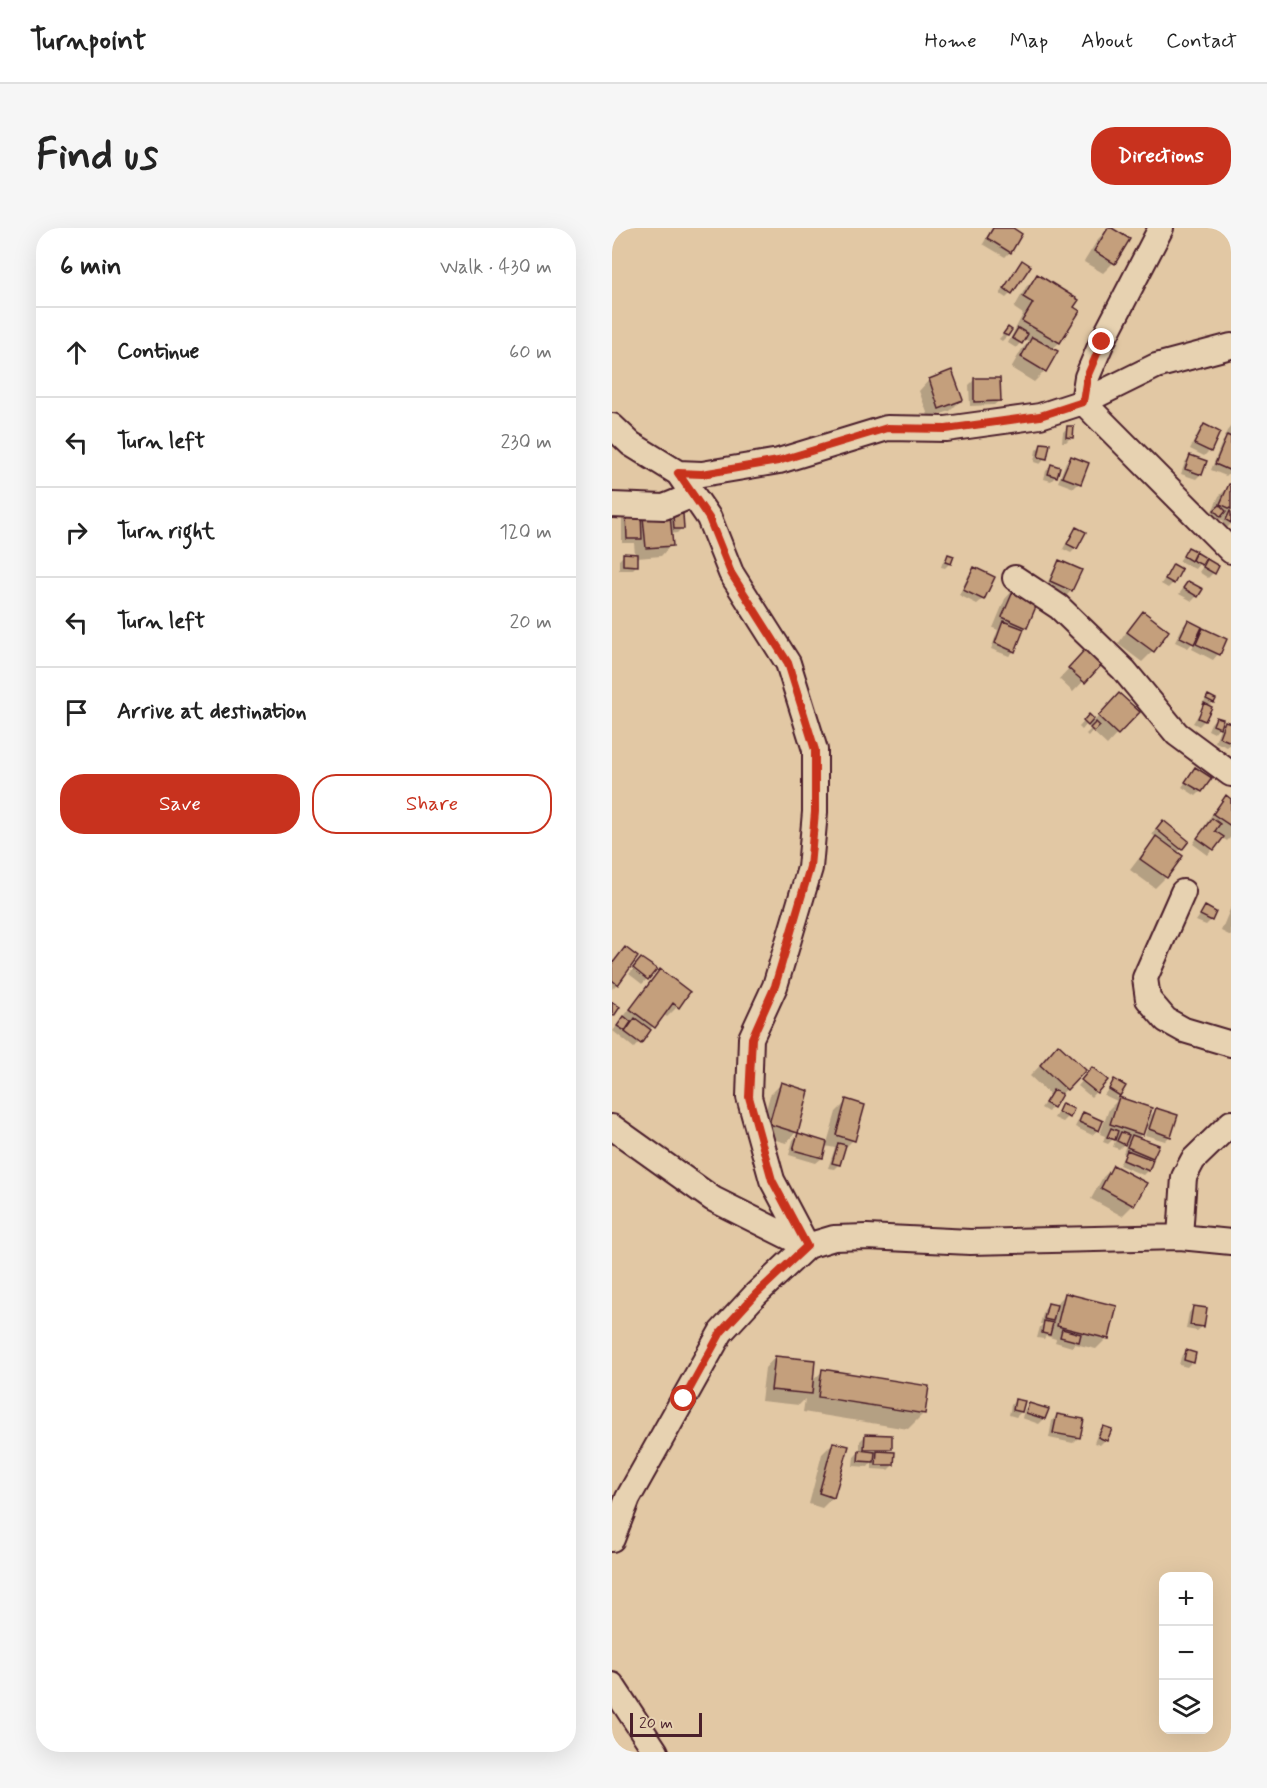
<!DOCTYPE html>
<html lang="en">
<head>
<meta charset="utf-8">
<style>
	body { margin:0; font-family:Mynerve,sans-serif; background:#f6f6f6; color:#222 }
	.controls { position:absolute; right:18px; bottom:18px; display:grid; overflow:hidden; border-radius:12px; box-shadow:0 6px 24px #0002 }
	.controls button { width:54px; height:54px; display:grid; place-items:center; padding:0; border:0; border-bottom:2px solid #e0e0e0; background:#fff; color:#222; font:30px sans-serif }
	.scale { position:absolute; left:18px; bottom:15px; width:72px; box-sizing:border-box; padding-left:6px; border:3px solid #4a1f2b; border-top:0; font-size:16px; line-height:21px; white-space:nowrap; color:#4a1f2b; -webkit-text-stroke:4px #e7d2b1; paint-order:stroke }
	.stop { position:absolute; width:18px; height:18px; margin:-14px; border:4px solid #c8321e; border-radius:50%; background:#fff }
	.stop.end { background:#c8321e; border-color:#fff; box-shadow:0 2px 6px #0008 }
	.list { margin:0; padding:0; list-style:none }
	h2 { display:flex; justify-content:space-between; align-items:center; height:78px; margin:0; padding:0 24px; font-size:26px }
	h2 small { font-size:20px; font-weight:400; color:#767676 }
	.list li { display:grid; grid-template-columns:39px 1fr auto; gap:18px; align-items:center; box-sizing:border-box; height:90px; padding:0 24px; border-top:2px solid #e0e0e0 }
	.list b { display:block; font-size:22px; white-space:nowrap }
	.list em { font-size:20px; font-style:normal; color:#767676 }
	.actions { display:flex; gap:12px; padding:18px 24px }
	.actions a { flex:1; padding:14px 0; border:2px solid #c8321e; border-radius:24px; text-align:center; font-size:21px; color:#c8321e }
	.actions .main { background:#c8321e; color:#fff }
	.icon { flex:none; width:33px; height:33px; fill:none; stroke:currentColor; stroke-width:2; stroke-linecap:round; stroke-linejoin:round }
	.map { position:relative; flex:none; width:619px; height:1524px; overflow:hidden; border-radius:24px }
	header { display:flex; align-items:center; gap:36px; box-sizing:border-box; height:84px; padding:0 30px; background:#fff; border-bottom:2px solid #e0e0e0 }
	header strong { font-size:28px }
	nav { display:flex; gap:33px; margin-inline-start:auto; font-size:21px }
	.intro { display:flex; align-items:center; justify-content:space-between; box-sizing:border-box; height:144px; padding:0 36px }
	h1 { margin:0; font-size:42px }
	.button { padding:15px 27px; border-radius:24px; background:#c8321e; color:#fff; font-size:21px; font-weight:700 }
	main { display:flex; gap:36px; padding:0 36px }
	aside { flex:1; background:#fff; border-radius:24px; box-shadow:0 6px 24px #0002 }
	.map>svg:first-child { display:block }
	.shadow { fill:#0003 }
	.building { fill:#c49f7c; stroke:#4a1f2b; stroke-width:1.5 }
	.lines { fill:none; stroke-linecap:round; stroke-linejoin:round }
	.minor-casing { stroke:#4a1f2b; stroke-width:28 }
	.minor { stroke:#e7d2b1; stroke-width:24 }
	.route { stroke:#c8321e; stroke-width:8 }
</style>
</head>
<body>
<header>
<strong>Turnpoint</strong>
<nav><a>Home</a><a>Map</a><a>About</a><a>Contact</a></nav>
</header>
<div class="intro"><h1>Find us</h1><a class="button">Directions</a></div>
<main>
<aside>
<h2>6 min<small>Walk · 430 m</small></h2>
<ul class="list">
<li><svg class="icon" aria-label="ahead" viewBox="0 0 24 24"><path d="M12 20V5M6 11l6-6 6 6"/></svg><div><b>Continue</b></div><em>60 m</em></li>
<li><svg class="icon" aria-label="left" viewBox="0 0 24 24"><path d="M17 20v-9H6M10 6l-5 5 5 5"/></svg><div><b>Turn left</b></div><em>230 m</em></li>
<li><svg class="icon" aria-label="right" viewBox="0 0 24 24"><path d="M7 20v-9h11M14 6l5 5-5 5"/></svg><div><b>Turn right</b></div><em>120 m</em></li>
<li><svg class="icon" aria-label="left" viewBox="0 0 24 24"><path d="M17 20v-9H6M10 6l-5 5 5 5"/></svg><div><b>Turn left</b></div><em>20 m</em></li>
<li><svg class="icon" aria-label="arrive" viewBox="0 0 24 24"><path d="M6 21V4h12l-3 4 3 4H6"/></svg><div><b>Arrive at destination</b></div></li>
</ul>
<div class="actions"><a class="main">Save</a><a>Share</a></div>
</aside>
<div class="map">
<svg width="619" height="1524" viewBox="0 0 619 1524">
	<rect width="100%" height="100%" fill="#e2c8a4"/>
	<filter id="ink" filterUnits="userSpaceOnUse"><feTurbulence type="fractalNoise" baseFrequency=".0167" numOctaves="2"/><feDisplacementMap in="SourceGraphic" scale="12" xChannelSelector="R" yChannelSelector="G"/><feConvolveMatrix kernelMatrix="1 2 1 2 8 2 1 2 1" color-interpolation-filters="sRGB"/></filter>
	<g filter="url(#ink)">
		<!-- shadow -->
		<path class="shadow" d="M380 0H398V24L393 29 371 16Z
			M497 0 501 35 491 45 472 34 486 11Z
			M410 34 399 65 394 70 388 66Z
			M425 48 466 83 447 115 440 121 433 143 422 154 399 140 410 121 417 114 412 110 404 120 396 115 411 86 402 80 414 59Z
			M396 101 398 102 395 108 390 113 387 111Z
			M317 152 349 172 338 183 317 190 307 163Z
			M362 152 388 172 382 177 358 178 357 157Z
			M592 198 606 204 597 223 592 228 578 221 587 203Z
			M619 198V243L614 248 599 242 610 214 614 210 612 209 615 203Z
			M456 199 459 209 454 214H450L451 204Z
			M429 217 433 231 428 236 422 234 424 222Z
			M459 229 467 255 462 260 446 254 454 234Z
			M578 229 589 246 584 251 569 246 573 234Z
			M439 238 444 248 439 253 432 251 434 243Z
			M618 258 619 296 615 300 609 297 612 293 605 290 603 293 598 288 607 268Z
			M15 286 28 294 31 290 57 292 61 288 70 300 65 305 58 306 59 317 49 328 25 330V337L20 342H7V332L12 327H23L22 315H10V291Z
			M465 301 464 320 459 325 451 321 459 306Z
			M576 321 592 330 583 341 567 333Z
			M336 328 338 335 333 340 329 339 331 333Z
			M595 333 601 345 596 350 587 344Z
			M448 334 468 343 459 363 454 368 434 358 443 339Z
			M561 338V355L556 360 549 356Z
			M362 341 371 371 365 376 347 367 357 346Z
			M576 354 585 368 580 373 567 366Z
			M403 360 414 399 409 403 402 423 397 428 379 421 386 402 381 400 393 371Z
			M531 385 541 423 530 434 506 416 520 396Z
			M576 393 584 409 592 402 613 412 606 426 601 432 580 421 583 412 576 420 563 414 571 398Z
			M467 429 492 432 461 464 447 451Z
			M507 467 505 506 495 517 480 503 476 508 474 506 479 501 474 497 470 502 467 499 477 488 482 493Z
			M596 469 601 474 596 479 592 493 587 498 581 495 592 478 590 476 591 474Z
			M604 490 607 499 602 505 596 502 599 495Z
			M614 495 619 497V516L615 519 603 514 608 500Z
			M583 541 589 563 584 568 570 559Z
			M614 569 619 573V609L615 613 609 609 596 627 581 616 604 580Z
			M546 599 569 621 565 625 569 628 554 649 543 660 518 642 534 621 544 610 540 606Z
			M619 679V708L609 703Z
			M593 680 599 692 594 697 584 693Z
			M13 721 5 756 0 761V736Z
			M25 737 35 751 30 756 17 746Z
			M48 743 65 779 55 789 51 786 22 820 1 803 38 754Z
			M436 829 472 842 447 869 436 884 429 880 438 867 418 848Z
			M476 846 494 853 479 869 466 858Z
			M502 853 507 867 504 869 538 881 530 906 525 910 540 929 537 932 536 942 531 947 507 937 513 926 511 925 516 912 507 921 501 919 505 907 496 916 491 914 493 908 488 906 497 881 505 873 492 867Z
			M169 856 184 904 174 915 147 907 158 867Z
			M235 873 241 912 230 923 227 936 222 941 216 940 223 920 213 918 210 930 204 935 177 927 181 912 186 907 215 915 224 884Z
			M450 877 456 889 451 894 442 890Z
			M544 882 558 908 553 913 533 907 539 887Z
			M472 886 486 902 480 907 463 899 467 891Z
			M502 939 521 977 510 988 479 971 491 949Z
			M453 1067 495 1110 484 1121 463 1116 460 1119 443 1114 444 1111 434 1108 432 1111 425 1110 428 1099 431 1096H428L432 1082 437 1077 442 1078Z
			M582 1079 591 1098 585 1103 574 1101 577 1085Z
			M574 1124 580 1134 575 1139 567 1137 569 1129Z
			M163 1129 199 1154 211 1143 312 1185 296 1201 191 1184 193 1171 187 1177 149 1173 153 1140Z
			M404 1172 409 1184 404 1189 397 1187 399 1177Z
			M417 1177 432 1191 427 1196 410 1190 412 1182Z
			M445 1187 466 1210 461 1215 437 1210 440 1193Z
			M491 1199 493 1212 488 1217 482 1215 486 1204Z
			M253 1208 278 1221 274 1225 281 1237 276 1242 260 1241V1234L256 1239 241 1238 242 1229 248 1223V1213Z
			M221 1215V1269L210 1280 197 1276 210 1226Z"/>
		<!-- building -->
		<path class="building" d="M381 0H401L410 6 399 25 375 10Z
			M496 0H500L518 11 503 36 482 23Z
			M410 32 419 38 400 66 392 60Z
			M425 46 467 72 462 79 468 83 448 115 410 93 421 75 411 69Z
			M396 99 400 102 396 108 391 106Z
			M406 100 416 106 410 116 400 110Z
			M420 109 446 123 434 144 409 129Z
			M340 142 351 172 327 181 317 151Z
			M362 150H388L389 173 362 174Z
			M592 196 608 204 599 224 582 216Z
			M455 198H462L461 210 454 209Z
			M615 207 619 209V243L603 236Z
			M429 215 438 216 435 231 426 229Z
			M578 227 595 233 590 247 573 241Z
			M459 228 477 235 469 256 450 249Z
			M439 236 448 239 445 249 436 246Z
			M617 256H619V281L608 276Z
			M608 277 614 283 609 289 602 282Z
			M618 283 619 284V295L614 292Z
			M29 284 30 311H15L14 285Z
			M71 286 72 301H62L61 287Z
			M58 287 61 318 34 320 31 289Z
			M464 299 474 304 465 321 455 316Z
			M576 319 584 323 579 333 571 328Z
			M584 324 594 330 590 337 580 332Z
			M11 325 26 326V338L11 337Z
			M336 326 342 328 339 336 333 334Z
			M595 331 607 338 603 346 591 339Z
			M447 332 470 342 460 363 438 353Z
			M561 336 570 341 562 356 553 351Z
			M362 339 383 349 372 372 351 362Z
			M576 353 591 361 586 369 571 360Z
			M403 359 428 369 415 400 390 389Z
			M531 383 557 403 542 424 515 404Z
			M576 392 590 399 582 416 568 409Z
			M391 393 412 401 403 424 383 415Z
			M591 400 615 411 608 427 584 416Z
			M478 416 494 432 473 455 456 440Z
			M507 465 528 484 506 507 486 488Z
			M596 467 604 471 602 475 594 471Z
			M592 475 600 479 593 493 586 490Z
			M477 486 482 491 476 498 471 493Z
			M604 489 611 491 608 500 601 497Z
			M613 493 619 495V514L607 509Z
			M484 494 488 498 482 504 478 500Z
			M583 539 600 550 590 564 573 554Z
			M614 567 619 571V598L601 586Z
			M600 590 608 596 603 603 612 609 602 622 585 610Z
			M551 592 577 613 570 622 544 601Z
			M544 608 571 628 555 650 528 631Z
			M593 678 604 684 600 693 588 687Z
			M13 719 26 729 6 757 0 752V736Z
			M29 730 45 741 36 752 21 740Z
			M48 741 78 764 67 780 61 775 43 800 18 781Z
			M0 774 8 779 2 788 0 787Z
			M12 788 19 794 13 803 5 798Z
			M23 790 39 802 29 816 13 804Z
			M446 816 474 842 455 862 428 837Z
			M480 839 496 852 485 865 469 852Z
			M502 851 514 858 508 868 497 861Z
			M169 854 197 863 186 905 157 896Z
			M441 862 450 866 442 880 433 875Z
			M507 869 540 880 531 907 498 896Z
			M234 871 253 877 243 913 224 907Z
			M450 875 462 881 458 890 446 884Z
			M544 880 566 887 559 909 537 901Z
			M471 884 491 893 487 903 467 894Z
			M499 900 506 903 503 912 495 909Z
			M509 904 517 907 513 917 505 913Z
			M186 905 215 914 211 930 181 922Z
			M520 907 547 917 541 930 515 919Z
			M226 915 234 917 228 937 220 935Z
			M515 922 541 932 537 943 511 932Z
			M501 937 535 955 522 978 489 960Z
			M453 1065 505 1078 497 1111 445 1098Z
			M436 1075 445 1077 441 1093 432 1091Z
			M581 1078 595 1080 592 1099 578 1097Z
			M432 1093 441 1095 438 1107 430 1105Z
			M450 1101 469 1106 467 1114 448 1109Z
			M574 1122 584 1125 582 1135 572 1132Z
			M163 1128 203 1132 200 1166 159 1162Z
			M210 1141 317 1158 313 1186 206 1169Z
			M403 1171 413 1173 410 1184 401 1182Z
			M417 1175 437 1181 433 1191 414 1185Z
			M445 1186 472 1191 468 1210 441 1205Z
			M491 1198 500 1201 495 1213 486 1209Z
			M253 1206 280 1207V1221H252Z
			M221 1214 237 1218 222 1270 207 1265Z
			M247 1222 263 1224 262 1234 246 1233Z
			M265 1223 283 1224 282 1237H264Z"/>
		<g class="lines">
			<defs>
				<path id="minor" d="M549 0 490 114 475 149 471 174 619 323
					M0 198 19 216 66 245 97 290 119 345 176 435 203 522V584L198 640 163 758 139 810 137 869 160 952 195 1018
					M66 245 90 246 167 233 275 200 334 201 428 188 471 174 544 138 619 118
					M0 277 52 279 81 267
					M403 350 447 379 512 442 565 506 619 546
					M571 664 533 750 536 771 554 792 572 802 619 816
					M0 899 101 971 195 1018
					M568 1009 572 949 581 932 619 895
					M0 1311 16 1270 109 1104 144 1066 195 1018 222 1010 255 1009 358 1014 568 1009 619 1014
					M0 1457 44 1524"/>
			</defs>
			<!-- minor casing -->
			<use href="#minor" class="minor-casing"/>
			<!-- minor -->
			<use href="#minor" class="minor"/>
		</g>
	</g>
	<g class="lines" filter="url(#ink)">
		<!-- route -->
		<path class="route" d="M72 1171 109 1104 144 1066 195 1018 160 952 137 869 140 810 163 758 198 639 203 584V522L176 435 119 345 97 290 66 245 90 246 166 233 275 200 334 201 428 188 471 174 475 149 490 114"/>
	</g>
</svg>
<div class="controls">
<button>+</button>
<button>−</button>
<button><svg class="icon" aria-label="layers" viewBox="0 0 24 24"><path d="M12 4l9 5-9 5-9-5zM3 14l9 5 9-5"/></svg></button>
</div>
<div class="scale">20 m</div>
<div class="stop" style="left:72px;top:1171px"></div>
<div class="stop end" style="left:490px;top:114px"></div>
</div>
</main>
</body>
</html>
